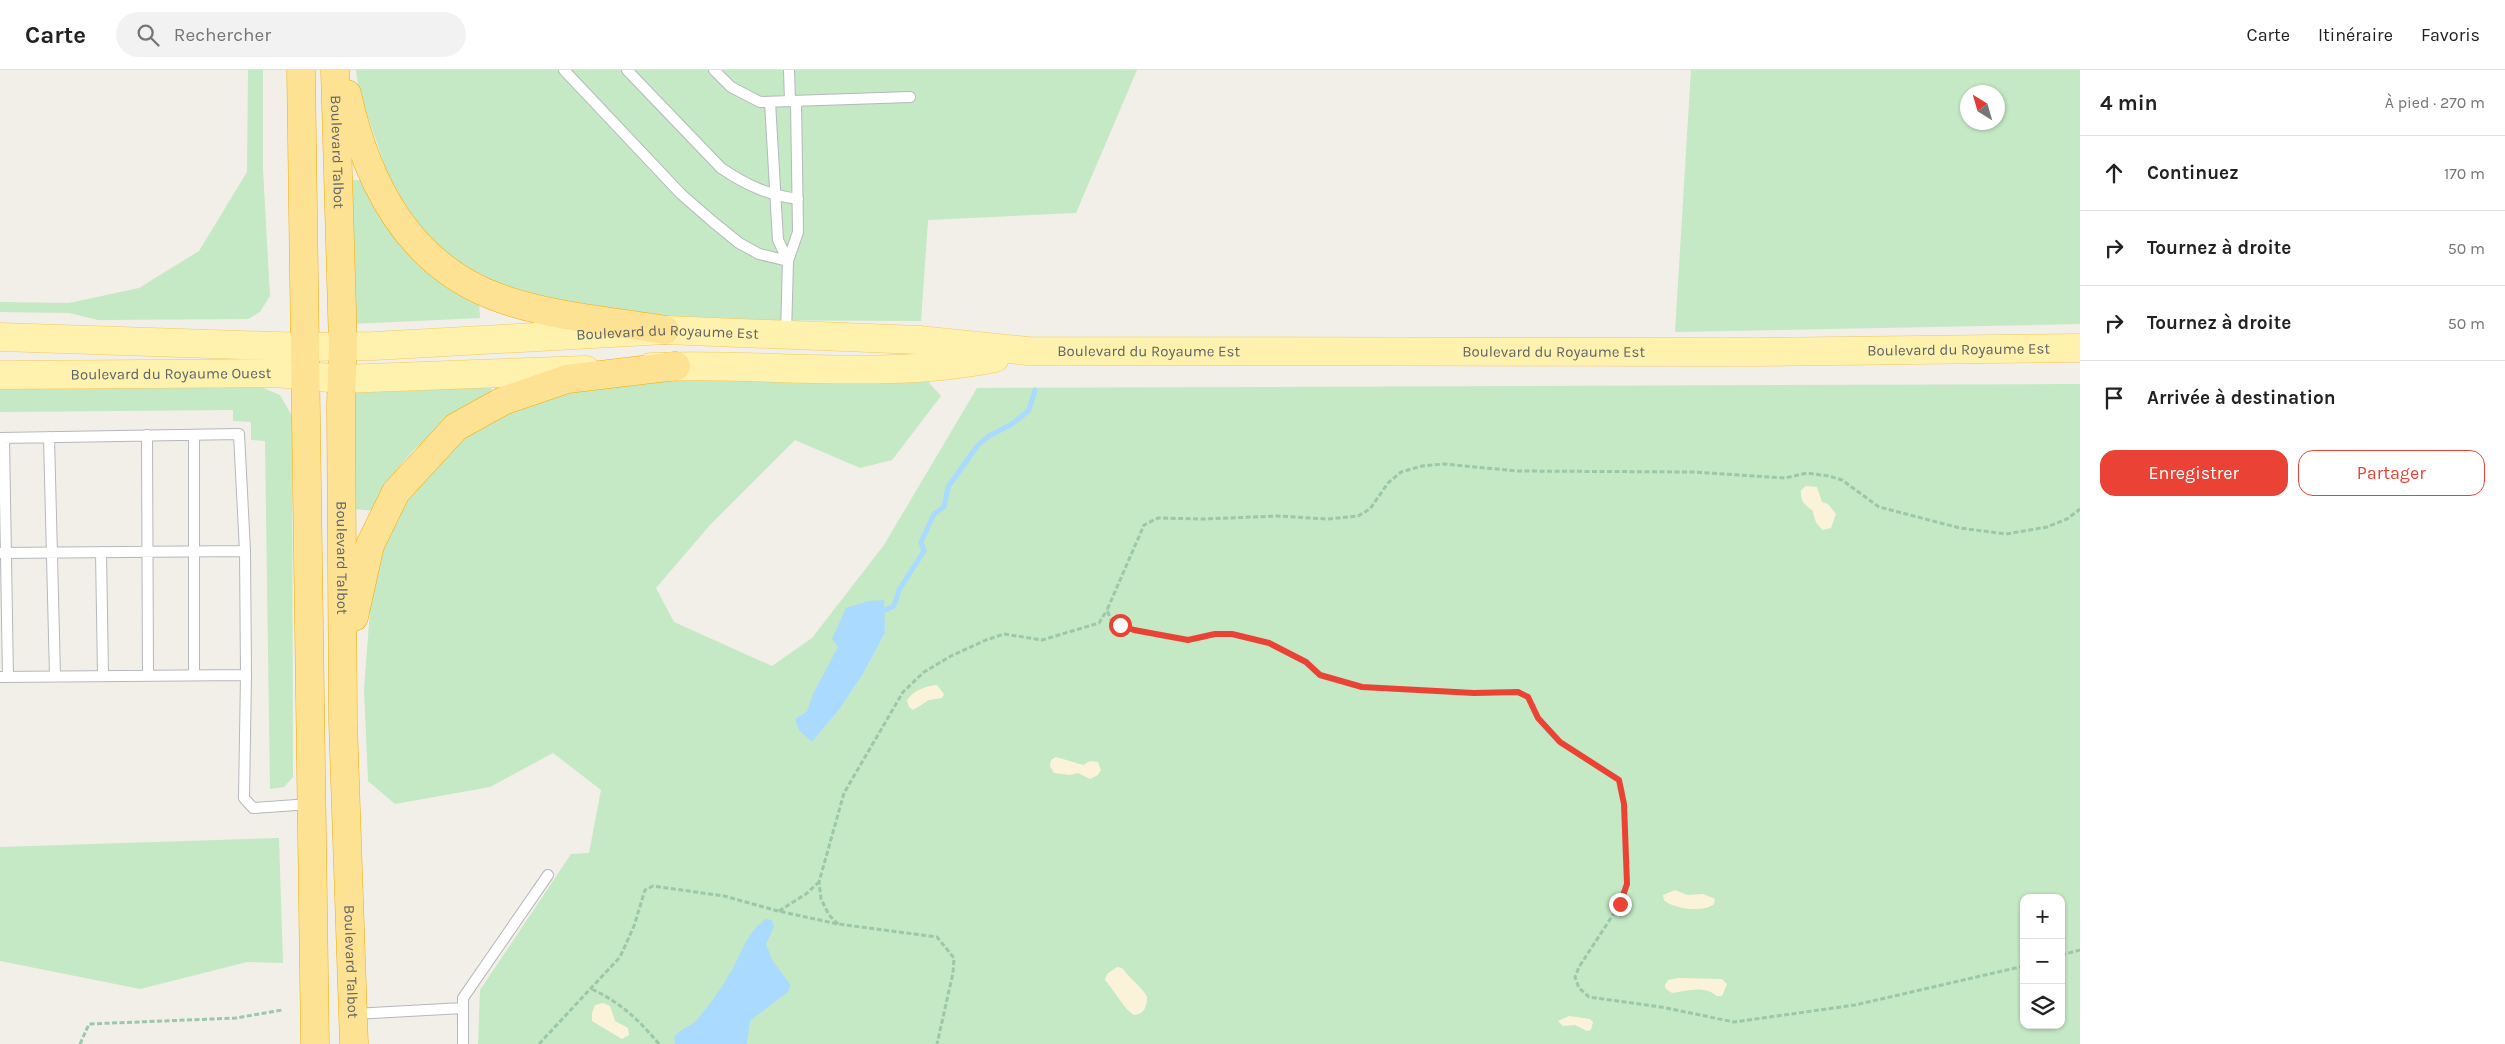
<!DOCTYPE html>
<html lang="fr">
<head>
<meta charset="utf-8">
<style>
	body { margin:0; font-family:Karla,sans-serif; background:#f2f2f2; color:#222 }
	.controls { position:absolute; right:15px; bottom:15px; display:grid; overflow:hidden; border-radius:10px; box-shadow:0 1px 4px #0004 }
	.controls button { width:45px; height:45px; display:grid; place-items:center; padding:0; border:0; border-bottom:1px solid #e0e0e0; background:#fff; color:#222; font:25px sans-serif }
	.compass { position:absolute; left:1960px; top:15px; width:45px; height:45px; border-radius:50%; background:#fff; box-shadow:0 1px 4px #0004; rotate:323deg }
	.stop { position:absolute; width:15px; height:15px; margin:-11px; border:4px solid #ea4335; border-radius:50%; background:#fff }
	.stop.end { background:#ea4335; border-color:#fff; box-shadow:0 1px 5px #0008 }
	.list { margin:0; padding:0; list-style:none }
	h2 { display:flex; justify-content:space-between; align-items:center; height:65px; margin:0; padding:0 20px; font-size:21px }
	h2 small { font-size:16px; font-weight:400; color:#767676 }
	.list li { display:grid; grid-template-columns:32px 1fr auto; gap:15px; align-items:center; box-sizing:border-box; height:75px; padding:0 20px; border-top:1px solid #e0e0e0 }
	.list b { display:block; font-size:19px; white-space:nowrap }
	.list em { font-size:16px; font-style:normal; color:#767676 }
	.actions { display:flex; gap:10px; padding:15px 20px }
	.actions a { flex:1; padding:11px 0; border:1px solid #ea4335; border-radius:15px; text-align:center; font-size:18px; color:#ea4335 }
	.actions .main { background:#ea4335; color:#fff }
	.icon { flex:none; width:28px; height:28px; fill:none; stroke:currentColor; stroke-width:2; stroke-linecap:round; stroke-linejoin:round }
	.map { position:relative; flex:none; width:2080px; height:974px; overflow:hidden }
	header { display:flex; align-items:center; gap:30px; box-sizing:border-box; height:70px; padding:0 25px; background:#fff; border-bottom:1px solid #e0e0e0 }
	header strong { font-size:24px }
	nav { display:flex; gap:28px; margin-inline-start:auto; font-size:18px }
	.search { width:350px; height:45px; background:#f2f2f2; display:flex; align-items:center; gap:12px; box-sizing:border-box; padding:0 18px; border-radius:28px; color:#767676; font-size:19px }
	main { display:flex }
	aside { flex:1; background:#fff }
	.map>svg:first-child { display:block }
	.green { fill:#c5e8c5; fill-rule:evenodd }
	.sand { fill:#fbf3d9 }
	.water { fill:#aadaff }
	.lines { fill:none; stroke-linecap:round; stroke-linejoin:round }
	.stream { stroke:#aadaff; stroke-width:5 }
	.lane-casing { stroke:#b5b8bc; stroke-width:12 }
	.primary-casing { stroke:#f2c960; stroke-width:29 }
	.highway-casing { stroke:#f9ab00; stroke-width:29 }
	.path { stroke:#9cc7a9; stroke-width:3; stroke-dasharray:5 2.5; stroke-linecap:butt }
	.lane { stroke:#fff; stroke-width:10 }
	.primary { stroke:#fff2af; stroke-width:28 }
	.highway { stroke:#fde293; stroke-width:28 }
	.route { stroke:#ea4335; stroke-width:6 }
	.labels { text-anchor:middle; dominant-baseline:central; stroke-width:5; stroke-linejoin:round; paint-order:stroke }
	.street-label { font-size:15px; fill:#5f6368; stroke:#fff }
</style>
</head>
<body>
<header>
<strong>Carte</strong>
<div class="search"><svg class="icon" aria-label="search" viewBox="0 0 24 24"><circle cx="10" cy="10" r="6"/><path d="M15 15l6 6"/></svg>Rechercher</div>
<nav><a>Carte</a><a>Itinéraire</a><a>Favoris</a></nav>
</header>
<main>
<div class="map">
<svg width="2080" height="974" viewBox="0 0 2080 974">
	<rect width="100%" height="100%" fill="#f1efe8"/>
	<!-- green -->
	<path class="green" d="M248 0H263V100L270 226 260 242 248 249 98 250 69 243 0 242V232L69 233 139 218 199 181 247 102Z
		M356 0H1137L1076 143 928 150 921 251 707 250 612 240 515 221 459 200 416 158 388 105 359 21Z
		M1691 0H2080V254L1675 262ZM1968 22H1998V52H1968Z
		M350 110H368L479 231 480 248 351 254Z
		M718 306H923L941 326 892 390 860 398 795 370 710 455 656 518 674 552 772 596 812 568 884 475 977 318 2080 314V974H478L480 920 571 784 589 783 601 720 553 683 490 717 395 734 368 711 364 619 372 514 390 457 412 415 483 351 556 324 638 311ZM883 541 885 563 863 604 839 640 812 672 795 649 807 641 838 577ZM2024 828H2061V955H2024Z
		M491 308 492 325C456 347 416 369 393 406 387 417 382 430 376 441L354 439 352 309Z
		M261 317 280 325 292 346 293 707 284 717 270 719 265 371 251 370V352L233 351V340L0 342V319Z
		M279 768 283 893 247 892 140 919 0 891V777Z"/>
	<!-- sand -->
	<path class="sand" d="M1806 416 1817 417 1822 432 1828 434 1836 444 1831 458 1823 460C1817 455 1814 450 1813 441 1805 435 1800 431 1801 420Z
		M937 615 944 624 942 628 929 630 913 640 909 637 907 630C914 620 926 616 937 615Z
		M1056 687 1083 695 1090 691 1098 692 1101 700 1098 705 1090 709 1078 703 1070 705 1054 703 1050 696 1051 690Z
		M1675 820 1687 825 1703 824 1715 829 1714 834C1704 843 1673 839 1664 830L1663 825Z
		M1117 897 1122 898C1129 908 1143 918 1147 927 1147 937 1144 944 1134 945 1124 939 1114 920 1105 910L1107 904Z
		M1678 908 1722 909 1727 914 1722 926H1717C1703 915 1688 921 1672 923L1666 919 1665 915 1668 910Z
		M603 933 610 936 615 951 628 958 629 965 622 969 592 951V943L595 935Z
		M1569 946 1590 949 1593 952 1591 960 1587 961 1575 955 1563 956 1558 951Z"/>
	<!-- water -->
	<path class="water" d="M884 530 885 563 863 604 839 640 812 672 799 660 795 649 807 641 814 622 838 577 832 569 846 538 869 531Z
		M765 849 772 850 774 857 766 874 772 890 790 914 789 921 750 951 747 974H675L674 968C679 958 690 958 697 950 711 933 724 915 734 896 746 874 745 867 765 849Z"/>
	<g class="lines">
		<!-- stream -->
		<path class="stream" d="M883 541 894 536 899 520 924 481 921 472 934 444 944 437 948 417 978 375 989 366 1012 354 1029 340 1035 320"/>
		<defs>
			<path id="lane" d="M564 0 681 124 712 151 739 173 759 184 788 191 786 264
				M627 0 721 98C746 115 768 125 798 129
				M714 0 731 17 760 32 910 27
				M789 0 790 31
				M770 32 778 170 788 191 798 162 796 31
				M147 365 148 605
				M194 365V605
				M49 367 55 606
				M0 368 239 364 245 481 246 605
				M4 368 8 607
				M101 482 103 606
				M0 483 245 481
				M0 607 246 605 244 728 253 738 310 734
				M354 944 463 938
				M463 974V928L548 805"/>
			<g id="primary">
				<path id="s1" d="M0 267 305 277 374 276 665 260 919 270 1028 281 1756 282 2080 278"/>
				<path d="M651 297C765 292 882 311 995 288"/>
				<path id="s2" d="M0 305 275 303 341 309 586 300"/>
			</g>
			<g id="highway">
				<path d="M301 0 315 974"/>
				<path id="s3" d="M335 0 343 276 341 334 343 652 354 974"/>
				<path d="M347 24C367 114 409 197 502 229 554 247 611 251 665 260"/>
				<path d="M354 547 370 475 396 422 456 357 503 331 567 309 676 296"/>
			</g>
		</defs>
		<!-- lane casing -->
		<use href="#lane" class="lane-casing"/>
		<!-- primary casing -->
		<use href="#primary" class="primary-casing"/>
		<!-- highway casing -->
		<use href="#highway" class="highway-casing"/>
		<!-- path -->
		<path class="path" d="M779 841 806 824 818 813
			M838 854 829 845 821 829 819 812 844 723 903 622 924 602 951 586 986 570 1004 564 1042 570 1099 553 1107 540
			M2061 885 2080 880
			M2024 896 1855 935 1734 952 1661 937 1589 927 1579 918 1575 907 1579 897 1620 834 1627 814 1623 720 1619 710 1560 672 1538 649 1528 627 1518 622 1474 623 1362 617 1320 605 1306 592 1269 573 1232 564H1215L1188 570 1158 566 1120 555 1111 550 1107 540 1144 455 1158 448 1203 449 1278 446 1327 449 1358 446 1370 439 1388 413 1401 402 1422 396 1444 394 1517 401 1694 402 1785 408 1807 403 1829 406 1842 410 1879 437 1960 458 2006 464 2047 457 2067 449 2080 439
			M592 919C622 934 637 948 659 974
			M80 974 89 954 236 948 282 940
			M539 974 620 887 634 856 645 820 653 816 724 826 778 841 838 854 937 867 954 888 953 903 937 974"/>
		<!-- lane -->
		<use href="#lane" class="lane"/>
		<!-- primary -->
		<use href="#primary" class="primary"/>
		<!-- highway -->
		<use href="#highway" class="highway"/>
	</g>
	<g class="lines">
		<!-- route -->
		<path class="route" d="M1120 555 1134 560 1188 570 1215 564H1232L1269 573 1306 592 1320 605 1362 617 1474 623 1518 622 1528 627 1538 648 1560 672 1619 710 1624 734 1627 814 1620 834"/>
	</g>
	<g class="labels">
		<!-- street labels -->
		<g class="street-label">
			<text stroke="none"><textPath href="#s3" startOffset="82">Boulevard Talbot</textPath></text>
			<text stroke="none"><textPath href="#s1" startOffset="668">Boulevard du Royaume Est</textPath></text>
			<text stroke="none"><textPath href="#s1" startOffset="1960">Boulevard du Royaume Est</textPath></text>
			<text stroke="none"><textPath href="#s1" startOffset="1150">Boulevard du Royaume Est</textPath></text>
			<text stroke="none"><textPath href="#s1" startOffset="1555">Boulevard du Royaume Est</textPath></text>
			<text stroke="none"><textPath href="#s2" startOffset="171">Boulevard du Royaume Ouest</textPath></text>
			<text stroke="none"><textPath href="#s3" startOffset="488">Boulevard Talbot</textPath></text>
			<text stroke="none"><textPath href="#s3" startOffset="892">Boulevard Talbot</textPath></text>
		</g>
	</g>
</svg>
<div class="controls">
<button>+</button>
<button>−</button>
<button><svg class="icon" aria-label="layers" viewBox="0 0 24 24"><path d="M12 4l9 5-9 5-9-5zM3 14l9 5 9-5"/></svg></button>
</div>
<svg class="compass" viewBox="-18 -18 36 36"><path d="M0-13l5 13h-10z" fill="#e53935"/><path d="M0 13l5-13h-10z" fill="#767676"/></svg>
<div class="stop" style="left:1120px;top:555px"></div>
<div class="stop end" style="left:1620px;top:834px"></div>
</div>
<aside>
<h2>4 min<small>À pied · 270 m</small></h2>
<ul class="list">
<li><svg class="icon" aria-label="ahead" viewBox="0 0 24 24"><path d="M12 20V5M6 11l6-6 6 6"/></svg><div><b>Continuez</b></div><em>170 m</em></li>
<li><svg class="icon" aria-label="right" viewBox="0 0 24 24"><path d="M7 20v-9h11M14 6l5 5-5 5"/></svg><div><b>Tournez à droite</b></div><em>50 m</em></li>
<li><svg class="icon" aria-label="right" viewBox="0 0 24 24"><path d="M7 20v-9h11M14 6l5 5-5 5"/></svg><div><b>Tournez à droite</b></div><em>50 m</em></li>
<li><svg class="icon" aria-label="arrive" viewBox="0 0 24 24"><path d="M6 21V4h12l-3 4 3 4H6"/></svg><div><b>Arrivée à destination</b></div></li>
</ul>
<div class="actions"><a class="main">Enregistrer</a><a>Partager</a></div>
</aside>
</main>
</body>
</html>
